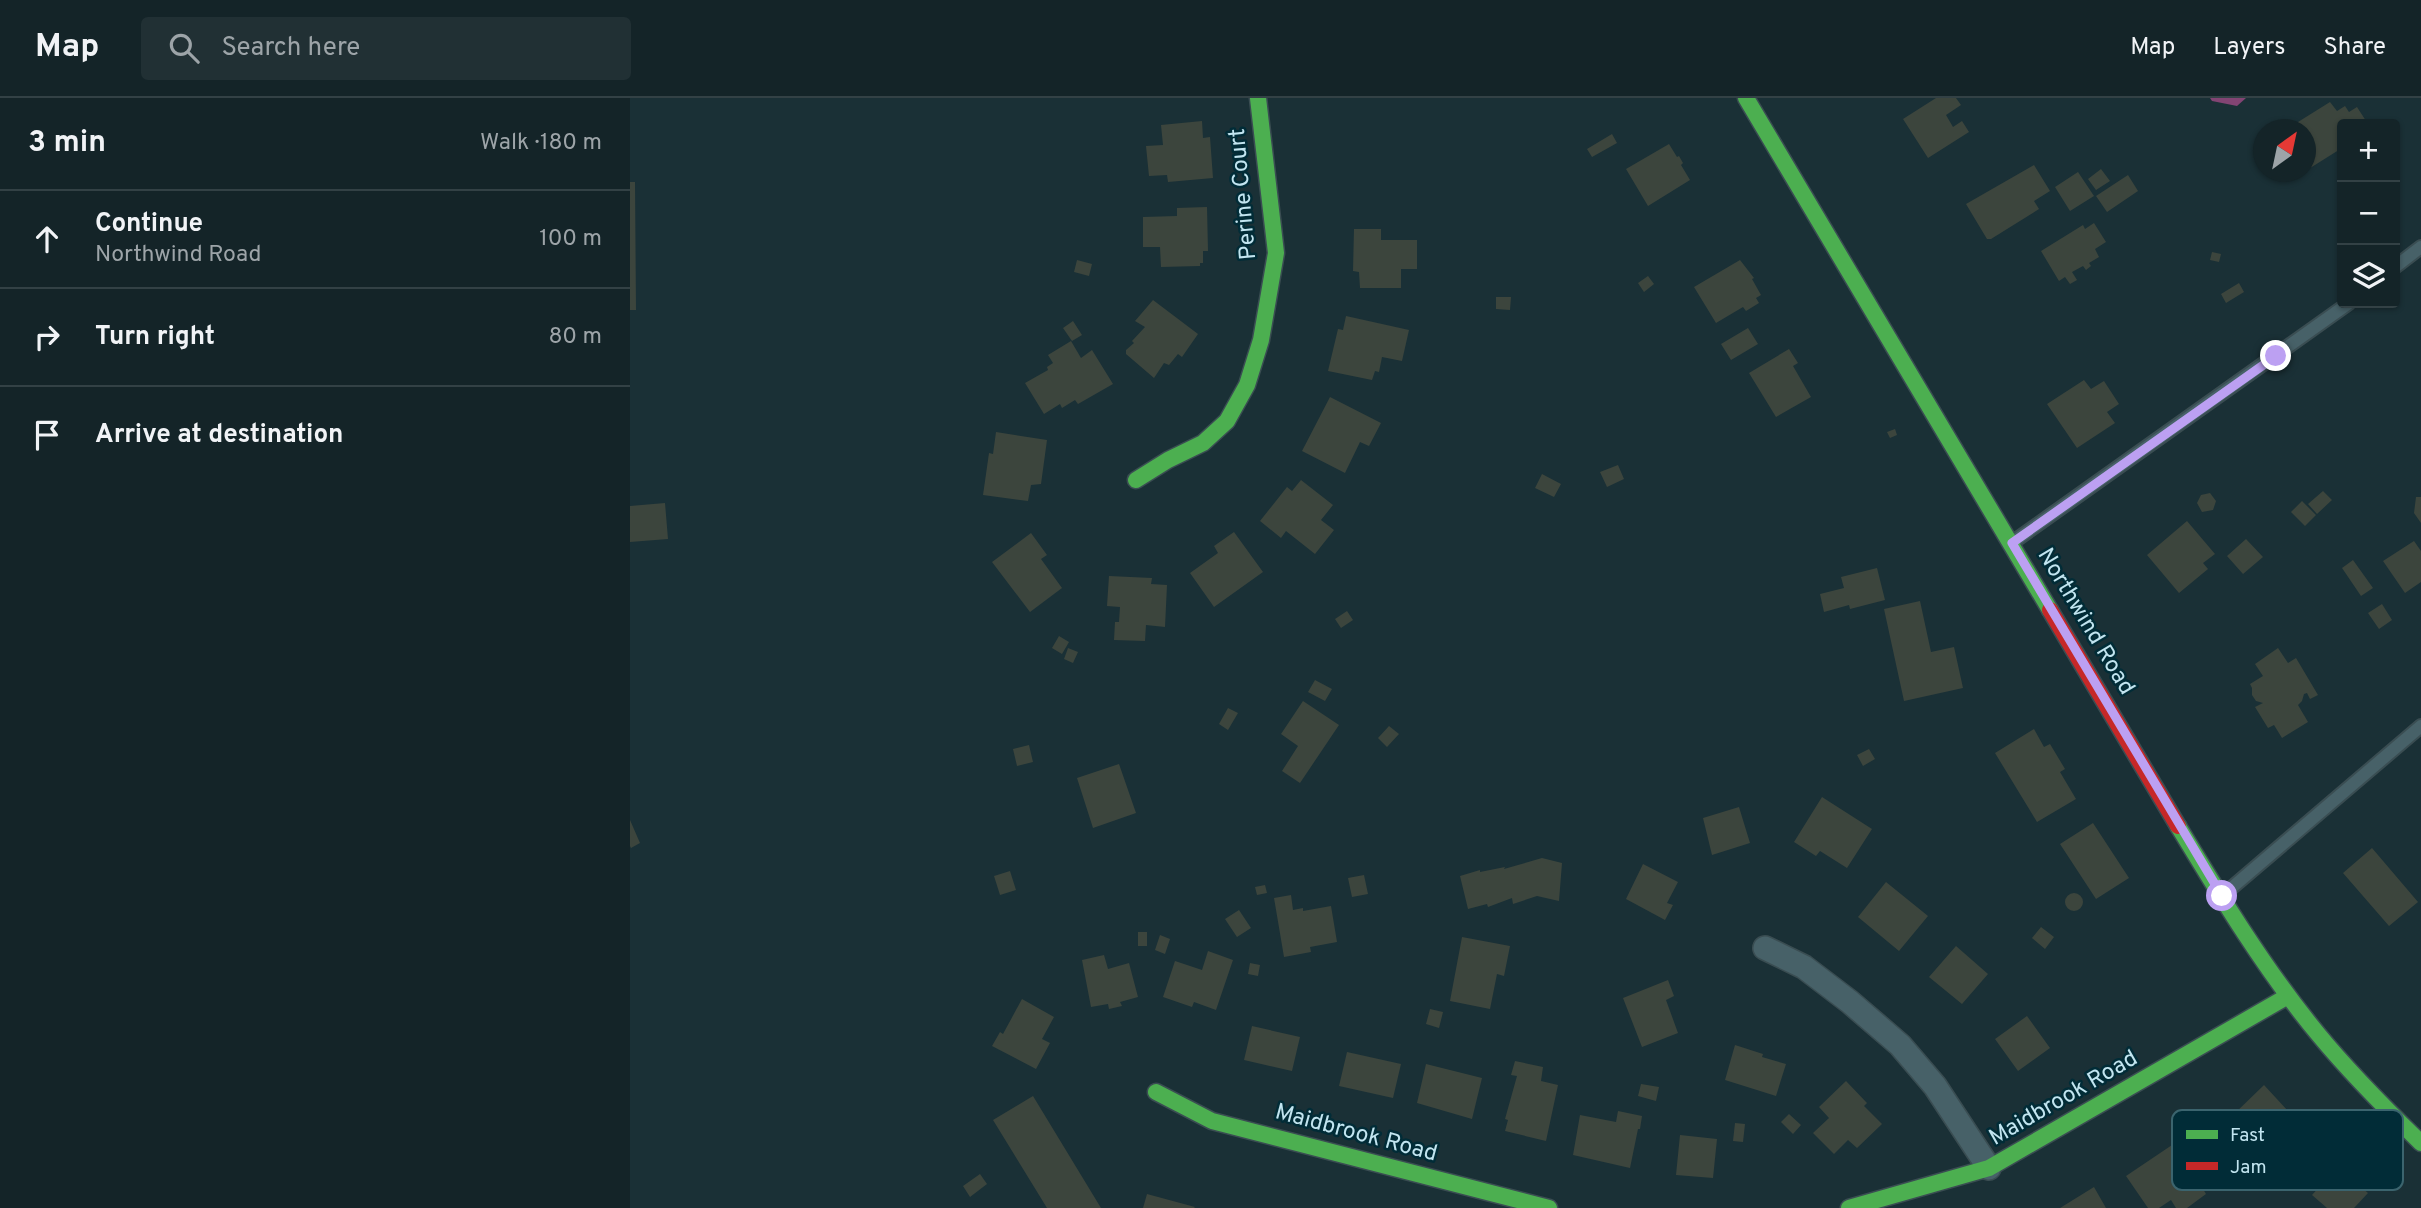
<!DOCTYPE html>
<html lang="en">
<head>
<meta charset="utf-8">
<style>
	body { margin:0; font-family:Overpass,sans-serif; background:#213034; color:#f1f3f6 }
	.controls { position:absolute; right:21px; top:21px; display:grid; overflow:hidden; border-radius:7px; box-shadow:0 2px 5px #0004 }
	.controls button { width:63px; height:63px; display:grid; place-items:center; padding:0; border:0; border-bottom:2px solid #334145; background:#142428; color:#f1f3f6; font:35px sans-serif }
	.compass { position:absolute; left:1623px; top:21px; width:63px; height:63px; border-radius:50%; background:#142428; box-shadow:0 2px 5px #0004; rotate:33deg }
	.stop { position:absolute; width:21px; height:21px; margin:-16px; border:5px solid #bca0f2; border-radius:50%; background:#fff }
	.stop.end { background:#bca0f2; border-color:#fff; box-shadow:0 2px 7px #0008 }
	.list { margin:0; padding:0; list-style:none }
	h2 { display:flex; justify-content:space-between; align-items:center; height:91px; margin:0; padding:0 28px; font-size:30px }
	h2 small { font-size:23px; font-weight:400; color:#9da4a8 }
	.list li { display:grid; grid-template-columns:46px 1fr auto; gap:21px; align-items:center; box-sizing:border-box; height:98px; padding:0 28px; border-top:2px solid #334145 }
	.list b { display:block; font-size:26px; white-space:nowrap }
	.list p { margin:0; font-size:23px; white-space:nowrap; color:#9da4a8 }
	.list em { font-size:23px; font-style:normal; color:#9da4a8 }
	.icon { flex:none; width:38px; height:38px; fill:none; stroke:currentColor; stroke-width:2; stroke-linecap:round; stroke-linejoin:round }
	.map { position:relative; flex:none; width:1791px; height:1110px; overflow:hidden }
	header { display:flex; align-items:center; gap:42px; box-sizing:border-box; height:98px; padding:0 35px; background:#142428; border-bottom:2px solid #334145 }
	header strong { font-size:33px }
	nav { display:flex; gap:38px; margin-inline-start:auto; font-size:24px }
	.search { width:490px; height:63px; background:#213034; display:flex; align-items:center; gap:18px; box-sizing:border-box; padding:0 24px; border-radius:7px; color:#9da4a8; font-size:26px }
	main { display:flex }
	aside { flex:1; background:#142428 }
	.map>svg:first-child { display:block }
	.forest { fill:#824473 }
	.building { fill:#3c453d }
	.lines { fill:none; stroke-linecap:round; stroke-linejoin:round }
	.lane-casing { stroke:#3a4d52; stroke-width:16 }
	.street-casing { stroke:#3a4d52; stroke-width:26 }
	.fast-casing { stroke:#3a4d52; stroke-width:19 }
	.jam-casing { stroke:#3a4d52; stroke-width:19 }
	.lane { stroke:#476168; stroke-width:12 }
	.street { stroke:#476168; stroke-width:23 }
	.fast { stroke:#4caf50; stroke-width:16 }
	.jam { stroke:#c62828; stroke-width:16 }
	.route { stroke:#bca0f2; stroke-width:9 }
	.labels { text-anchor:middle; dominant-baseline:central; stroke-width:5; stroke-linejoin:round; paint-order:stroke }
	.street-label { font-size:23px; fill:#c2e5f0; stroke:#012c37 }
	.key { fill:#012c37; stroke:#3b646e; stroke-width:2 }
	.key-label { font-size:19px; fill:#c2e5f0 }
</style>
</head>
<body>
<header>
<strong>Map</strong>
<div class="search"><svg class="icon" aria-label="search" viewBox="0 0 24 24"><circle cx="10" cy="10" r="6"/><path d="M15 15l6 6"/></svg>Search here</div>
<nav><a>Map</a><a>Layers</a><a>Share</a></nav>
</header>
<main>
<aside>
<h2>3 min<small>Walk · 180 m</small></h2>
<ul class="list">
<li><svg class="icon" aria-label="ahead" viewBox="0 0 24 24"><path d="M12 20V5M6 11l6-6 6 6"/></svg><div><b>Continue</b><p>Northwind Road</p></div><em>100 m</em></li>
<li><svg class="icon" aria-label="right" viewBox="0 0 24 24"><path d="M7 20v-9h11M14 6l5 5-5 5"/></svg><div><b>Turn right</b></div><em>80 m</em></li>
<li><svg class="icon" aria-label="arrive" viewBox="0 0 24 24"><path d="M6 21V4h12l-3 4 3 4H6"/></svg><div><b>Arrive at destination</b></div></li>
</ul>
</aside>
<div class="map">
<svg width="1791" height="1110" viewBox="0 0 1791 1110">
	<rect width="100%" height="100%" fill="#1a3036"/>
	<!-- forest -->
	<path class="forest" d="M1580 0H1616L1607 8 1582 3Z"/>
	<!-- building -->
	<path class="building" d="M1306 0H1326L1331 7 1316 17 1323 29 1332 23 1339 34 1298 60 1273 21Z
		M1700 4 1707 13 1715 8 1719 14 1727 9 1738 26H1712V50L1677 72 1675 32H1655Z
		M572 23 573 40 580 39 583 80 538 84 537 77 519 78 516 48 533 47 531 27Z
		M982 36 987 45 962 59 957 51Z
		M1039 46 1047 59 1049 58 1053 65 1051 67 1060 82 1018 108 996 71Z
		M1404 67 1420 93 1404 103 1409 111 1361 141H1357L1336 106Z
		M1471 71 1480 83 1466 92 1458 81Z
		M1448 74 1464 98 1440 113 1425 89Z
		M1498 77 1508 93 1477 114 1466 98Z
		M0 84H5L6 212H0Z
		M577 109 578 153H573V165H570V168L531 169 530 149H513V119L547 118V110Z
		M1464 125 1476 144 1465 151 1469 159 1459 165 1461 168 1456 172 1453 168 1442 174 1447 182 1440 186 1435 179 1429 183 1411 153 1453 127 1455 131Z
		M724 131H751V142H787V171H771V190H730L729 174 723 173Z
		M1582 154 1591 156 1589 164 1580 162Z
		M447 162 462 166 459 178 444 174Z
		M1110 162 1124 180 1122 181 1131 197 1126 200 1129 205 1116 213 1113 209 1086 225 1064 189Z
		M1018 178 1024 186 1014 194 1008 185Z
		M1609 185 1614 194 1596 205 1591 196Z
		M866 199H881L880 212 866 211Z
		M523 202 568 236 552 259 548 256 539 267 534 265 524 280 496 256V252L504 245 502 243 515 229 505 223Z
		M716 218 779 232 772 263 752 259 749 274 745 273 742 282 698 273 708 231 713 232Z
		M443 223 452 237 442 243 433 230Z
		M1118 230 1128 246 1101 262 1091 246Z
		M441 243 451 260 462 252 483 286 448 306 445 302 432 310 430 306 414 316 395 285 418 272 417 269 423 265 418 257Z
		M1159 251 1168 265 1163 268 1181 299 1146 319 1119 275Z
		M1454 282 1461 291 1474 283 1489 306 1477 314 1485 325 1447 350 1417 306Z
		M700 299 751 325 739 348 730 344 715 375 672 353Z
		M1265 331 1267 337 1260 340 1257 334Z
		M366 334 417 342 411 386 401 387 398 403 353 397 359 355 363 356Z
		M988 367 994 381 977 389 970 374Z
		M912 376 931 386 924 399 905 390Z
		M671 382 703 407 691 422 704 432 685 456 656 433 651 440 630 423 657 389 662 393Z
		M1693 393 1702 402 1687 416 1678 406Z
		M1580 395 1586 403 1583 412 1572 414 1567 405 1571 397Z
		M1786 399H1791V425L1784 415Z
		M1672 403 1686 417 1675 428 1661 414Z
		M35 405 38 441 0 444V408Z
		M1557 423 1585 456 1573 465 1578 471 1549 495 1517 457Z
		M604 434 633 474 584 509 560 475 588 455 584 448Z
		M401 435 417 457 411 461 432 490 400 514 362 464Z
		M1616 441 1633 459 1613 476 1597 458Z
		M1784 443 1791 453V484L1775 495 1753 463Z
		M1723 462 1743 490 1731 498 1712 470Z
		M1247 470 1255 502 1220 511 1219 507 1194 514 1190 496 1214 490 1211 479Z
		M479 478 522 480 521 486 537 487 535 529 516 527 515 543 484 542 485 524H489L490 509 477 508Z
		M1290 503 1301 554 1324 549 1333 590 1274 603 1254 511Z
		M1752 506 1762 522 1749 531 1738 515Z
		M717 513 723 522 711 530 705 521Z
		M429 538 439 544 432 556 422 550Z
		M438 550 448 554 443 565 434 561Z
		M1648 550 1658 565 1666 560 1688 597 1680 601 1677 595 1674 596 1672 603 1668 607 1678 624 1652 640 1644 627 1638 630 1625 609 1633 605 1626 603 1622 597V590L1620 586 1633 578 1625 566Z
		M685 582 702 591 695 603 678 594Z
		M673 603 709 627 670 685 652 673 668 648 651 636Z
		M598 610 608 615 598 632 589 626Z
		M759 628 769 636 757 649 748 640Z
		M1404 631 1414 649 1420 646 1435 671 1430 674 1446 701 1407 724 1365 655Z
		M399 647 403 664 387 668 383 651Z
		M1239 651 1245 661 1233 668 1227 657Z
		M489 666 506 715 463 730 447 680Z
		M1192 699 1242 731 1217 770 1190 753 1186 758 1164 744Z
		M1109 709 1120 745 1082 757 1073 720Z
		M0 722 10 745 1 750 0 748Z
		M1463 725 1499 780 1466 801 1430 746Z
		M1742 750 1788 804 1759 828 1713 775Z
		M912 760 932 765 929 803 907 798 883 806 882 800 858 809 857 806 838 811 830 778 850 772V774L875 769 874 771Z
		M1013 766 1048 784 1037 805 1043 807 1035 822 996 801Z
		M380 773 386 792 370 797 364 778Z
		M734 777 738 796 722 799 718 780Z
		M1256 784 1298 818 1269 853 1228 819Z
		M635 787 637 795 627 797 625 789Z
		M1435 804a9 9 0 1 1 18 0a9 9 0 1 1-18 0Z
		M661 797 663 812 673 810V813L701 808 707 844 680 849 681 854 654 859 644 800Z
		M609 812 621 830 607 839 595 821Z
		M1411 829 1424 839 1415 851 1402 840Z
		M508 834H517V848H508Z
		M530 837 540 841 535 856 525 852Z
		M832 839 880 848 874 878 867 876 860 911 820 903Z
		M1326 848 1358 876 1332 906 1299 879Z
		M578 853 603 862 586 912 564 904 562 909 533 899 545 863 572 872Z
		M474 857 478 871 499 865 508 899 490 904 492 908 479 911 478 906 461 909 452 862Z
		M620 865 630 867 628 878 618 876Z
		M1038 882 1044 898 1036 902 1048 935 1012 949 993 900Z
		M392 901 424 919 412 941 420 945 406 971 362 948 370 934 373 936Z
		M800 911 813 914 809 930 796 926Z
		M1397 918 1420 950 1388 973 1365 941Z
		M622 928 670 939 662 973 614 962Z
		M1105 947 1133 956 1132 959 1156 966 1146 998 1095 982Z
		M717 954 771 966 763 1000 709 988Z
		M885 963 913 969 911 983 928 987 916 1043 875 1033 878 1022 875 1021 887 978 881 977Z
		M796 966 852 980 842 1021 787 1005Z
		M1216 983 1237 1005 1234 1008 1252 1026 1227 1050 1218 1042 1204 1056 1183 1035 1199 1020 1189 1009Z
		M1011 986 1029 989 1026 1003 1008 998Z
		M1634 987 1670 1026 1637 1057 1601 1019Z
		M403 998 471 1110H417L363 1022Z
		M988 1013 1012 1018 1010 1031H1008L1000 1070 943 1057 950 1017 986 1024Z
		M1159 1016 1171 1027 1163 1036 1151 1024Z
		M1105 1025 1115 1026 1113 1044 1103 1043Z
		M1050 1037 1087 1041 1083 1080 1046 1077Z
		M1545 1045 1576 1096 1557 1110H1546L1541 1102 1529 1110H1518L1496 1078Z
		M1715 1061 1729 1074 1723 1082 1738 1095 1724 1110H1697L1682 1097Z
		M350 1076 357 1086 340 1099 333 1088Z
		M1464 1089 1476 1110H1430Z
		M517 1096 565 1109 564 1110H513Z"/>
	<g class="lines">
		<defs>
			<path id="lane" d="M1765 169 1791 149
				M1383 444 1719 205
				M1592 798 1791 628"/>
			<path id="street" d="M1135 850 1174 869 1220 904 1270 947 1305 988 1359 1070"/>
			<path id="fast" d="M1116 0 1420 512
				M506 382 538 362 573 345 597 323 617 287 631 242 646 155 628 0
				M1548 728C1591 799 1635 872 1688 936 1720 975 1755 1010 1791 1045
				M526 994 582 1023 919 1110
				M1219 1110 1359 1070 1658 898"/>
			<path id="jam" d="M1420 512 1548 728"/>
		</defs>
		<!-- lane casing -->
		<use href="#lane" class="lane-casing"/>
		<!-- street casing -->
		<use href="#street" class="street-casing"/>
		<!-- fast casing -->
		<use href="#fast" class="fast-casing"/>
		<!-- jam casing -->
		<use href="#jam" class="jam-casing"/>
		<!-- lane -->
		<use href="#lane" class="lane"/>
		<!-- street -->
		<use href="#street" class="street"/>
		<!-- fast -->
		<use href="#fast" class="fast"/>
		<!-- jam -->
		<use href="#jam" class="jam"/>
	</g>
	<g class="lines">
		<!-- route -->
		<path class="route" d="M1592 798 1382 445 1646 258"/>
	</g>
	<g class="labels">
		<!-- street labels -->
		<g class="street-label">
			<text transform="translate(614 96) rotate(-95)">Perine Court</text>
			<text transform="translate(1455 524) rotate(59)">Northwind Road</text>
			<text transform="translate(1434 1001) rotate(-30)">Maidbrook Road</text>
			<text transform="translate(726 1036) rotate(15)">Maidbrook Road</text>
		</g>
	</g>
	<!-- legend -->
	<rect x="1542" y="1012" width="231" height="80" rx="10" class="key"/>
	<rect x="1556" y="1032" width="32" height="9" fill="#4caf50"/>
	<rect x="1556" y="1064" width="32" height="8" fill="#c62828"/>
	<g class="key-label">
		<text x="1600" y="1043">Fast</text>
		<text x="1600" y="1075">Jam</text>
	</g>
</svg>
<div class="controls">
<button>+</button>
<button>−</button>
<button><svg class="icon" aria-label="layers" viewBox="0 0 24 24"><path d="M12 4l9 5-9 5-9-5zM3 14l9 5 9-5"/></svg></button>
</div>
<svg class="compass" viewBox="-18 -18 36 36"><path d="M0-13l5 13h-10z" fill="#e53935"/><path d="M0 13l5-13h-10z" fill="#9da4a8"/></svg>
<div class="stop" style="left:1592px;top:798px"></div>
<div class="stop end" style="left:1646px;top:258px"></div>
</div>
</main>
</body>
</html>
